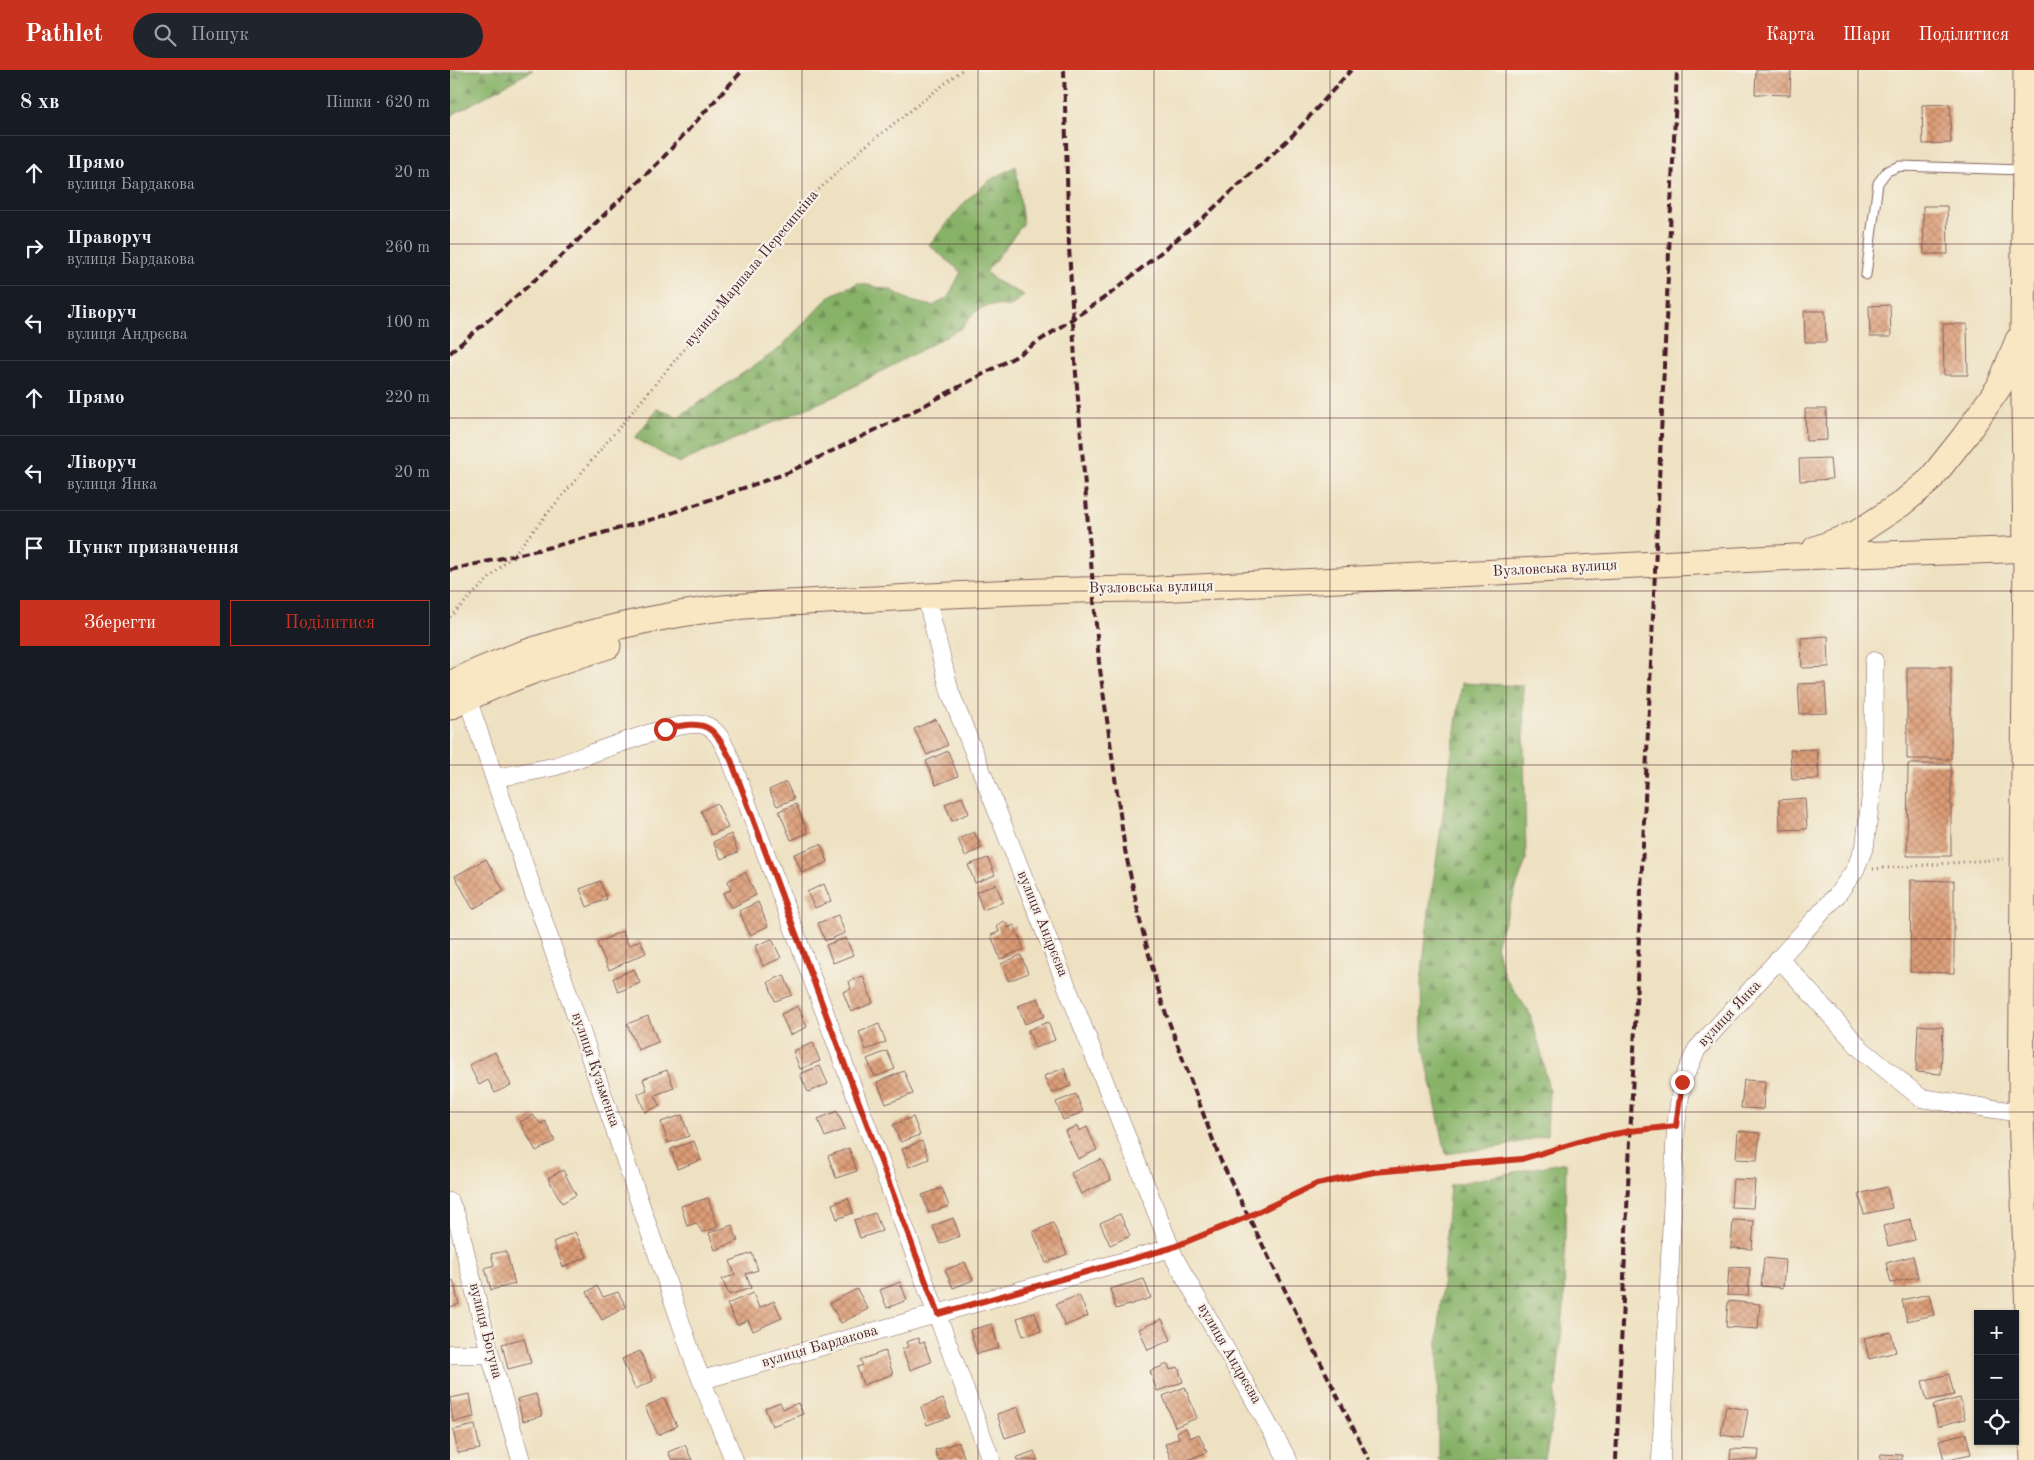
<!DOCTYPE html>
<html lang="uk">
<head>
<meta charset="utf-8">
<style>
	body { margin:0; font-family:"Old Standard TT",serif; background:#20242c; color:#f1f3f6 }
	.controls { position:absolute; right:15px; bottom:15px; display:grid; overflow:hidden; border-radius:0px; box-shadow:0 1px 4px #0004 }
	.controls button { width:45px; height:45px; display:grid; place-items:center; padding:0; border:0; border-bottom:1px solid #363941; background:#171b24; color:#f1f3f6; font:25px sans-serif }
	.stop { position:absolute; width:15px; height:15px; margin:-11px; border:4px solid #c8321e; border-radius:50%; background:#fff }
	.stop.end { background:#c8321e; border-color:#fff; box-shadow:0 1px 5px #0008 }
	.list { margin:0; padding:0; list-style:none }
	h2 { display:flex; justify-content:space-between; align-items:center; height:65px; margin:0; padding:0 20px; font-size:21px }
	h2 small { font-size:16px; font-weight:400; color:#9ea1a6 }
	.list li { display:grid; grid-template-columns:32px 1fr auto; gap:15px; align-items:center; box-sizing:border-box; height:75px; padding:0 20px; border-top:1px solid #363941 }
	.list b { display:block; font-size:19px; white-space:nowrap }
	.list p { margin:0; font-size:16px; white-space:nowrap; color:#9ea1a6 }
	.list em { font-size:16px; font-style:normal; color:#9ea1a6 }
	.actions { display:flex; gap:10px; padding:15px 20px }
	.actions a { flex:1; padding:11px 0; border:1px solid #c8321e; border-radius:0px; text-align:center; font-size:18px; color:#c8321e }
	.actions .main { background:#c8321e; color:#fff }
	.icon { flex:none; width:28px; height:28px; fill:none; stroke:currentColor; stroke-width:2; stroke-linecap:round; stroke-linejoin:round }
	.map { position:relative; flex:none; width:1584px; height:1390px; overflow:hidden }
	header { display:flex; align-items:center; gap:30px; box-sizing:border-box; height:70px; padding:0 25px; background:#c8321e; color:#fff }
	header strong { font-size:24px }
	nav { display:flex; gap:28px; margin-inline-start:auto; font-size:18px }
	.search { width:350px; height:45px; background:#20242c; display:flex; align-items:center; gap:12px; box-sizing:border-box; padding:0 18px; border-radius:28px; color:#9ea1a6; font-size:19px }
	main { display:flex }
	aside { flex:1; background:#171b24 }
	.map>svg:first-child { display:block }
	.forest { fill:url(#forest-firs); stroke:#68684a }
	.building { fill:url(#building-cross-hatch) }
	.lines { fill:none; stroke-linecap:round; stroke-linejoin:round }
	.lane-casing { stroke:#836360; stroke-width:11 }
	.street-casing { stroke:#836360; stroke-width:19 }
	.secondary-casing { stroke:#836360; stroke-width:27 }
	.path { stroke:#836360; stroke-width:3; stroke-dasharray:1 4; stroke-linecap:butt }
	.lane { stroke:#fff; stroke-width:9 }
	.street { stroke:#fff; stroke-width:18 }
	.secondary { stroke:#f9e7c3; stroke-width:25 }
	.rail { stroke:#4a1f2b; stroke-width:4; stroke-dasharray:8 4; stroke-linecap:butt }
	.route { stroke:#c8321e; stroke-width:6 }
	.grid { fill:none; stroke:#4a1f2b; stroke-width:1; stroke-opacity:0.55 }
	.labels { text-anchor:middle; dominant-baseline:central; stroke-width:4.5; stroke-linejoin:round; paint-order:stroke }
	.street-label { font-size:15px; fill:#4a1f2b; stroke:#f7f3e8 }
</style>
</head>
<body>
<header>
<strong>Pathlet</strong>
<div class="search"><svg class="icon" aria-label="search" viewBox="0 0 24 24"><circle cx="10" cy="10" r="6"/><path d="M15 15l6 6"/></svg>Пошук</div>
<nav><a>Карта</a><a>Шари</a><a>Поділитися</a></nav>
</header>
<main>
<aside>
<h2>8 хв<small>Пішки · 620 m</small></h2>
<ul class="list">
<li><svg class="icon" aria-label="ahead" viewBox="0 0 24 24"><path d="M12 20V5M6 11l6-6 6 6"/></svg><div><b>Прямо</b><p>вулиця Бардакова</p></div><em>20 m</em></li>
<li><svg class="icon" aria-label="right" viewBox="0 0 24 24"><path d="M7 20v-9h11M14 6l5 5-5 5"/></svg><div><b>Праворуч</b><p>вулиця Бардакова</p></div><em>260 m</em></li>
<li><svg class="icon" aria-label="left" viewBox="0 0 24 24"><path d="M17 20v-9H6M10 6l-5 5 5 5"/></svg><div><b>Ліворуч</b><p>вулиця Андрєєва</p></div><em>100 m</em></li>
<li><svg class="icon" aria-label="ahead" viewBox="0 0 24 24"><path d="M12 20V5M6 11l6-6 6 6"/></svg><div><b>Прямо</b></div><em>220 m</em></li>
<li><svg class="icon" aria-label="left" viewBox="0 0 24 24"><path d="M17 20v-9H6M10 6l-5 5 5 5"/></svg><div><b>Ліворуч</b><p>вулиця Янка</p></div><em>20 m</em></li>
<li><svg class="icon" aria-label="arrive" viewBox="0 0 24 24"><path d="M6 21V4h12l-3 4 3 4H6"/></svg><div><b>Пункт призначення</b></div></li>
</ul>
<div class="actions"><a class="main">Зберегти</a><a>Поділитися</a></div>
</aside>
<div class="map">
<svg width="1584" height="1390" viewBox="0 0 1584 1390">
	<defs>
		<pattern id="forest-firs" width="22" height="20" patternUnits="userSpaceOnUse" patternTransform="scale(1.25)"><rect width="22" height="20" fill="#87b268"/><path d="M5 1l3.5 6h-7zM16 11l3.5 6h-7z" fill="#709056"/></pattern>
		<pattern id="building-cross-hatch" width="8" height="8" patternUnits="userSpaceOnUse" patternTransform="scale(1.25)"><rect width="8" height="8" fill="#dc9c76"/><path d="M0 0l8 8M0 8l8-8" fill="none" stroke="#b47f61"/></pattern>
	</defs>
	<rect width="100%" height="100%" fill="#f7f3e8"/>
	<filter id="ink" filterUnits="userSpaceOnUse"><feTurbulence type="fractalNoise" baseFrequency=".02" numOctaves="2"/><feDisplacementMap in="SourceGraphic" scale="10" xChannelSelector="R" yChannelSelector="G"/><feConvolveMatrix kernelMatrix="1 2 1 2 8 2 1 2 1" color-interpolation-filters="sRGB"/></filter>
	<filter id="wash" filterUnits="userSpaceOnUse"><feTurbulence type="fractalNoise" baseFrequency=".0096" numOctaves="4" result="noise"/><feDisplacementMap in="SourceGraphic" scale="20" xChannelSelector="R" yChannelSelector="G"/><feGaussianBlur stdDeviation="1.12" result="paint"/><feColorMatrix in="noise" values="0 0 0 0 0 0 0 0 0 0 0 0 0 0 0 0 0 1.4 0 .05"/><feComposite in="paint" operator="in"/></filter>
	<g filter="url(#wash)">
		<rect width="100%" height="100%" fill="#eee1c1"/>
		<!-- forest -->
		<path class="forest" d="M0 0H83L0 46Z
			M566 96 573 154 536 202 546 211 574 225 560 237C536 232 527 237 513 257L390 324 229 393 185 368 207 339 228 347 329 279 381 225 408 213 441 220 461 231 483 236 498 227 511 202 479 175 517 130 540 110Z
			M1012 613 1073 616 1076 790 1046 875 1054 906 1079 942 1091 981 1099 1021 1097 1065 1055 1076 996 1084 972 969 971 912 979 841Z
			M1116 1092 1114 1237 1103 1346 1095 1390H988V1269L1000 1115Z"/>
		<g id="blocks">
			<!-- building -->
			<path class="building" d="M1306 0H1341L1340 25 1305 24Z
				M1500 34 1501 73 1473 74 1472 35Z
				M1473 136H1497L1498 184H1474Z
				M1440 235 1441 267H1420L1419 236Z
				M1354 241H1375L1376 272H1355Z
				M1493 254H1517L1518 305H1494Z
				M1355 339H1376L1377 370 1356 371Z
				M1380 388 1382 409 1350 411 1349 389Z
				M1378 566 1379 597 1352 598 1351 568Z
				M1457 597H1501V689H1457Z
				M1375 613 1377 643 1350 644 1348 614Z
				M486 649 498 675 477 685 464 659Z
				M1367 679 1369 709 1342 710 1340 680Z
				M498 681 508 706 486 715 476 691Z
				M1458 694H1501V786H1457Z
				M336 712 344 729 327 736 319 720Z
				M512 727 519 743 502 751 495 734Z
				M1355 728 1357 759 1330 760 1329 730Z
				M267 733 278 758 261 765 251 741Z
				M346 734 358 763 341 770 329 741Z
				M524 762 532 778 515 786 508 769Z
				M281 764 288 782 271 789 263 772Z
				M371 774 378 792 352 803 344 784Z
				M538 788 545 805 525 813 518 795Z
				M36 789 54 821 23 839 5 806Z
				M295 802 306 825 281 838 273 823 281 820 278 811Z
				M1461 810 1504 811V903L1460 902Z
				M150 811 157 829 137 837 130 819Z
				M374 814 381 831 365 838 357 822Z
				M546 814 553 832 533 840 526 822Z
				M308 832 318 856 300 865 289 841Z
				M388 845 395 863 375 871 368 853Z
				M554 851 558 858 564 855 574 879 550 889 541 865 549 862 547 856Z
				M172 861 179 876 190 870 196 883 159 900 147 873Z
				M396 868 403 885 383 893 376 875Z
				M322 869 331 888 313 896 305 876Z
				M571 885 578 903 559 911 551 894Z
				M184 899 190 913 168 922 163 908Z
				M334 905 342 925 325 931 318 912Z
				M413 906 423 933 401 942 393 922 401 919 399 911Z
				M588 928 595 946 575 954 568 936Z
				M348 936 357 957 340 965 331 944Z
				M198 946 208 972 188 980 177 954Z
				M598 952 605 970 585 978 578 960Z
				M429 954 436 972 416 980 409 962Z
				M1468 955 1493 957 1491 1004 1466 1002Z
				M363 973 370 991 350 999 343 981Z
				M437 981 445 999 425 1007 417 989Z
				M45 982 61 1015 45 1023 38 1010 29 1015 19 995Z
				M370 996 378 1014 358 1022 350 1004Z
				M614 998 621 1016 602 1023 594 1006Z
				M217 1000 224 1018 205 1025 210 1036 195 1042 188 1024 197 1020 193 1009Z
				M454 1001 463 1024 436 1034 427 1012Z
				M1294 1010 1315 1011 1313 1039 1291 1038Z
				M626 1024 633 1042 613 1050 606 1032Z
				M387 1041 395 1059 375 1067 368 1049Z
				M83 1045 91 1054 95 1051 105 1071 86 1081 70 1052Z
				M232 1045 239 1066 218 1073 211 1052Z
				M463 1047 470 1065 451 1072 443 1055Z
				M627 1056 629 1061 637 1057 647 1080 628 1089 615 1061Z
				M1288 1061 1310 1063 1307 1090 1286 1089Z
				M244 1071 251 1090 227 1099 221 1079Z
				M472 1071 479 1089 459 1097 452 1079Z
				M399 1078 407 1101 386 1108 378 1086Z
				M651 1089 661 1110 631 1124 621 1103Z
				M113 1100 126 1125 112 1133 98 1108Z
				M1283 1109 1305 1110 1303 1138 1281 1137Z
				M1437 1117 1442 1138 1414 1144 1409 1124Z
				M492 1118 499 1136 479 1143 472 1125Z
				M258 1128 268 1158 252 1162 246 1153 237 1156 231 1136Z
				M398 1128 403 1143 387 1149 382 1134Z
				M425 1143 432 1161 410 1168 404 1150Z
				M670 1144 680 1166 660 1175 650 1153Z
				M503 1148 510 1166 490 1174 483 1156Z
				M1460 1149 1465 1170 1438 1176 1433 1156Z
				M1283 1150 1304 1151 1302 1179 1281 1178Z
				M603 1153 617 1184 596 1193 583 1162Z
				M282 1155 288 1171 265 1180 259 1163Z
				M125 1162 137 1187 113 1197 103 1172Z
				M56 1181 65 1214 41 1220 35 1198 44 1195 41 1184Z
				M302 1183 308 1200 296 1204 301 1218 279 1225 272 1209 285 1205 280 1191Z
				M1463 1186 1468 1207 1441 1213 1436 1193Z
				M1314 1188 1335 1190 1333 1218 1311 1216Z
				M515 1192 523 1210 503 1218 495 1200Z
				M1279 1197 1300 1198 1298 1226 1277 1225Z
				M694 1209 701 1228 666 1239 660 1219Z
				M3 1210 9 1234 0 1237V1211Z
				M450 1212 457 1230 437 1238 430 1220Z
				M147 1216 153 1227 168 1222 176 1237 152 1250 137 1222Z
				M407 1219 418 1239 391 1253 380 1233Z
				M303 1223 309 1238 324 1231 332 1248 303 1261 298 1250 287 1255 277 1234Z
				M1479 1224 1484 1245 1457 1251 1452 1230Z
				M629 1225 638 1246 615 1256 606 1234Z
				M1278 1231 1310 1234 1308 1259 1276 1257Z
				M585 1242 591 1261 573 1266 567 1248Z
				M712 1249 721 1270 698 1280 689 1259Z
				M542 1254 549 1278 527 1284 520 1260Z
				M1441 1262 1446 1282 1419 1289 1414 1268Z
				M74 1268 81 1293 58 1299 52 1274Z
				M468 1268 470 1274 474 1272 481 1292 460 1300 452 1279 458 1277 456 1272Z
				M190 1281 203 1311 185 1319 172 1289Z
				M435 1281 443 1304 413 1315 407 1297 413 1295 410 1290Z
				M718 1294 720 1300 728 1297 733 1312 707 1321 700 1301Z
				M1499 1304 1504 1325 1477 1331 1472 1311Z
				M735 1317 747 1348 725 1357 713 1326Z
				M20 1324 24 1347 3 1352 0 1328Z
				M86 1324 92 1346 73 1351 67 1329Z
				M214 1328 227 1356 208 1365 195 1337Z
				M1510 1328 1515 1349 1488 1356 1483 1335Z
				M493 1329 500 1347 477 1355 471 1337Z
				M330 1332 333 1339 348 1333 353 1344 322 1356 315 1338Z
				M1276 1336 1298 1340 1293 1368 1271 1365Z
				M568 1337 576 1361 555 1368 547 1344Z
				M25 1355 30 1379 8 1383 3 1360Z
				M736 1358 740 1368 749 1364 757 1382 738 1390H721L715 1374 729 1368 727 1362Z
				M1516 1363 1521 1384 1494 1390 1489 1370Z
				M509 1372 515 1390H488L485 1380Z
				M235 1375 242 1390H222L218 1382Z
				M1281 1379 1309 1380 1308 1390H1280Z
				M584 1381 588 1390H567L566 1388Z
				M1431 1384 1452 1385V1390H1430Z"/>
		</g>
	</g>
	<g filter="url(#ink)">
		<use href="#blocks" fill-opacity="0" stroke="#836360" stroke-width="1"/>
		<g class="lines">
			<defs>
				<path id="lane" d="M1416 205 1428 113 1437 101 1450 96 1573 100"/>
				<path id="street" d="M476 526 500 622 725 1189 838 1390
					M14 619 245 1294 284 1390
					M46 708C66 704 86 701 106 696 135 687 233 645 257 656 270 662 275 678 281 690L541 1390
					M1330 889 1411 979 1471 1028 1571 1043
					M0 1132 7 1148 40 1284 71 1390
					M0 1284H40
					M252 1310 721 1178
					M1211 1390 1226 1056 1232 1012 1247 979 1387 825 1405 800 1415 775 1423 708 1424 591"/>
				<path id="secondary" d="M1576 0 1573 258 1576 479 1571 1043 1583 1390
					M1365 479 1407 463 1451 434 1479 411 1514 367 1549 317 1568 270
					M0 614C75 576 180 550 264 539 323 532 384 531 444 528 532 523 620 519 708 519L1345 487 1584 479
					M0 637C50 611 105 593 158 576"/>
			</defs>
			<!-- lane casing -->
			<use href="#lane" class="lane-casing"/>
			<!-- street casing -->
			<use href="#street" class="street-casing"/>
			<!-- secondary casing -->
			<use href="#secondary" class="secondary-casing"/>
			<!-- path -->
			<path class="path" d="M0 547 63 485 360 128 413 78 512 0
				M1423 799 1553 789
				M735 1172 797 1147 867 1113 924 1102 1072 1089 1135 1070 1180 1061 1211 1058"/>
			<!-- lane -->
			<use href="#lane" class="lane"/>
			<!-- street -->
			<use href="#street" class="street"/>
			<!-- secondary -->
			<use href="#secondary" class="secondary"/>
			<!-- rail -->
			<path class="rail" d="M614 0 619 176 625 291 649 592 675 780 691 855 712 933 770 1089 919 1390
				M0 283 100 197 209 92 293 0
				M0 500 105 476 207 448 337 403 460 343 565 287 660 224 754 147 843 65 901 0
				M1166 1390 1227 0"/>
		</g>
	</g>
	<g class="lines" filter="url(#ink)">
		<!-- route -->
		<path class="route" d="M215 659C256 650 262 653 281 690L488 1244 721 1178 797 1147 867 1114 924 1102 1072 1089 1135 1070 1180 1061 1226 1056 1232 1012"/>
	</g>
	<!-- grid -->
	<path class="grid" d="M176 0V1390M352 0V1390M528 0V1390M704 0V1390M880 0V1390M1056 0V1390M1232 0V1390M1408 0V1390M0 174H1584M0 348H1584M0 521H1584M0 695H1584M0 869H1584M0 1042H1584M0 1216H1584"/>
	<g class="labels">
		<!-- street labels -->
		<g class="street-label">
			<text transform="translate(302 199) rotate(-50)">вулиця Маршала Пересипкіна</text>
			<text transform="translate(1105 499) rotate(-3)">Вузловська вулиця</text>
			<text transform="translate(701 518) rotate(-1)">Вузловська вулиця</text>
			<text transform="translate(592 854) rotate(68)">вулиця Андрєєва</text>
			<text transform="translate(1280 944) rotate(-47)">вулиця Янка</text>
			<text transform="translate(145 1000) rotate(71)">вулиця Кузьменка</text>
			<text transform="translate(35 1261) rotate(76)">вулиця Богуна</text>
			<text transform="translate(370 1277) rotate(-16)">вулиця Бардакова</text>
			<text transform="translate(779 1284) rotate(60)">вулиця Андрєєва</text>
		</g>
	</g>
</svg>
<div class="controls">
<button>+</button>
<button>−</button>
<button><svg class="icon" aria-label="locate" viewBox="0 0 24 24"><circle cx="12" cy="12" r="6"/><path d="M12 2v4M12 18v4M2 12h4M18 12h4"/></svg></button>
</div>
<div class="stop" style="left:215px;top:659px"></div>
<div class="stop end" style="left:1232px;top:1012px"></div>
</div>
</main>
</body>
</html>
